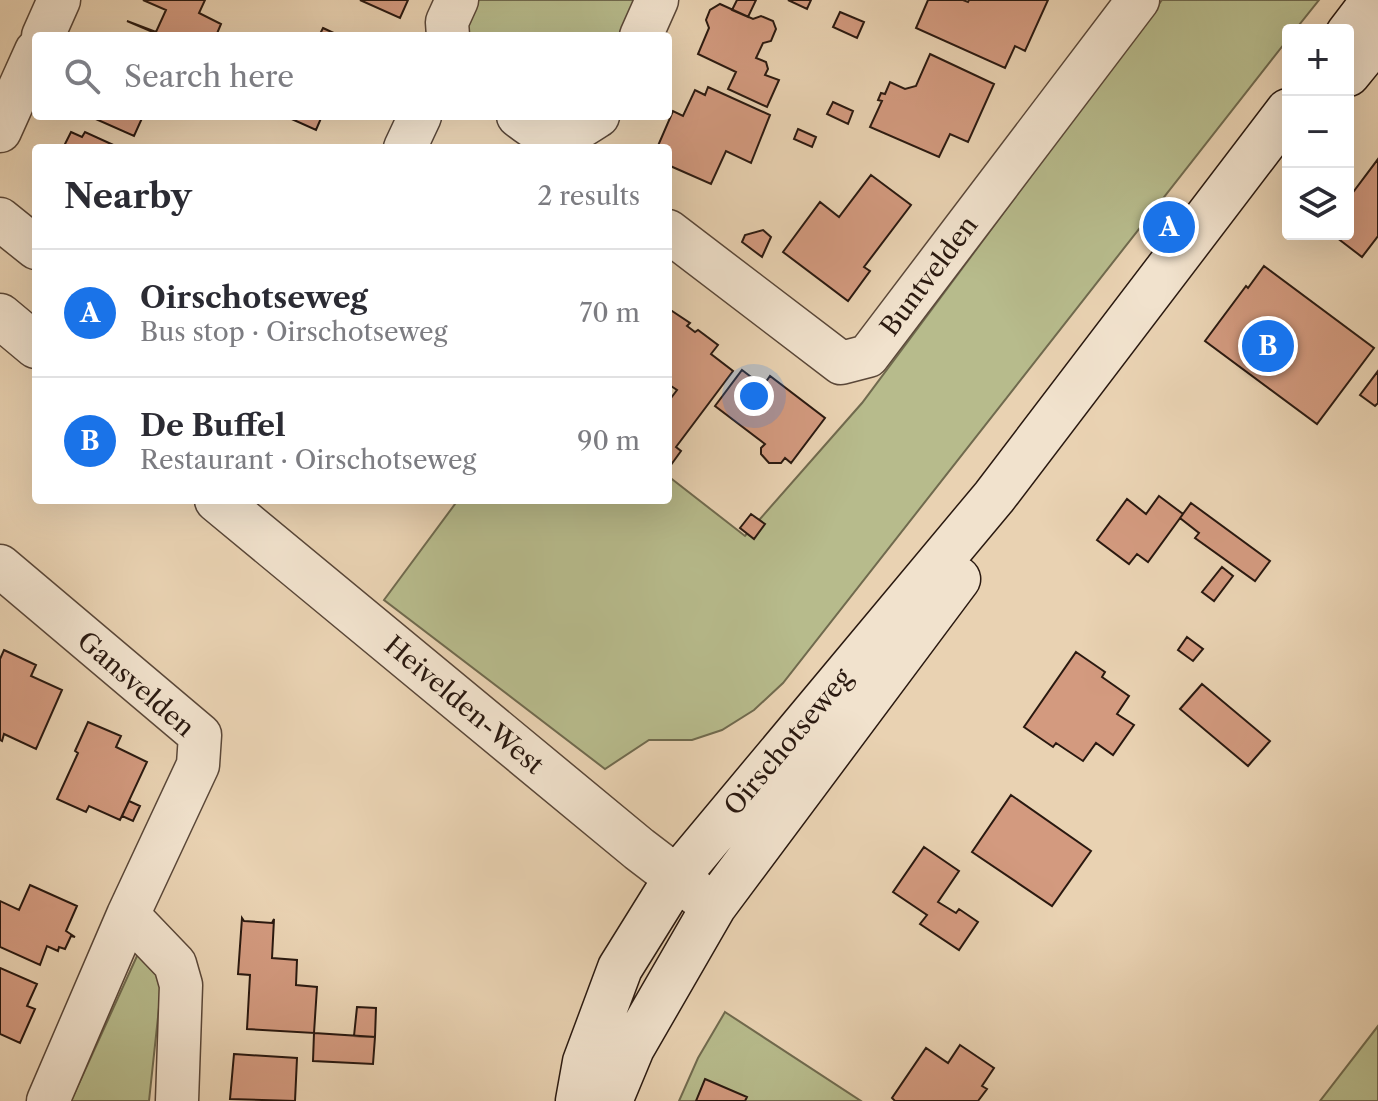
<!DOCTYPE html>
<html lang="en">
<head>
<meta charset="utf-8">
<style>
	body { margin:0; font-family:"Libre Caslon Text",serif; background:#f7f7f7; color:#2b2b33 }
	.controls { position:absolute; right:24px; top:24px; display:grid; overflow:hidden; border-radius:8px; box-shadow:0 8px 32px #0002 }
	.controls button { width:72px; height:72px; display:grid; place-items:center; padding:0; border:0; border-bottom:2px solid #e1e1e2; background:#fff; color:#2b2b33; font:40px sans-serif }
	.you { position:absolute; left:754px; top:396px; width:28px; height:28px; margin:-20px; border:6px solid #fff; border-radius:50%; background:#1a73e8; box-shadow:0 0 0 12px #1a73e833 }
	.badge { display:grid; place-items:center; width:52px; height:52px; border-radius:50%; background:#1a73e8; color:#fff; font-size:26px; font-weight:700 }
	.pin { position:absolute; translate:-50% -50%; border:4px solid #fff; box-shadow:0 2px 8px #0006 }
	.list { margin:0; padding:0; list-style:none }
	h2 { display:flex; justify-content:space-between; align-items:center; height:104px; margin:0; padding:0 32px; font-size:34px }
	h2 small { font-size:26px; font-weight:400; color:#7c7c81 }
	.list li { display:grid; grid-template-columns:52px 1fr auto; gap:24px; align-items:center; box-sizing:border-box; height:128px; padding:0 32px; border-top:2px solid #e1e1e2 }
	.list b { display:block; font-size:30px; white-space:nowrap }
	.list p { margin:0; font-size:26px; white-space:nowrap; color:#7c7c81 }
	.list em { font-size:26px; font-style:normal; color:#7c7c81 }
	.icon { flex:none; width:44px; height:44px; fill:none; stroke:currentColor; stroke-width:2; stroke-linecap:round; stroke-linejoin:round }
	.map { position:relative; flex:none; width:1378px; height:1101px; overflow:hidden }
	.search { position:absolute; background:#fff; box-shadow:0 8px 32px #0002; left:32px; top:32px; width:640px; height:88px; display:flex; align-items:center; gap:20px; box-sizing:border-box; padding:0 28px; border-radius:8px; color:#7c7c81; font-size:30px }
	.panel { position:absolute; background:#fff; box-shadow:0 8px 32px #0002; left:32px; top:144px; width:640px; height:360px; border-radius:8px }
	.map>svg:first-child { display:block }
	.green { fill:#b7bb8c; stroke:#706a4e; stroke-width:2 }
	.building { fill:#d39a7f; stroke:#2a1910; stroke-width:2 }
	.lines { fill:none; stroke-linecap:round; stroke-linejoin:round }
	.minor-casing { stroke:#5a4738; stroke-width:45 }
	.tertiary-casing { stroke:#5a4738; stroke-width:47 }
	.secondary-casing { stroke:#2a1910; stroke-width:47 }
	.minor { stroke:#f1e2cd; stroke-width:42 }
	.tertiary { stroke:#f1e2cd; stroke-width:44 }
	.secondary { stroke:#f1e2cd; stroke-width:44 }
	.labels { text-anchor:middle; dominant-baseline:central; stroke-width:6; stroke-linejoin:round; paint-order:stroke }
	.street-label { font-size:26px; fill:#2a1910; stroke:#f1e2cd }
</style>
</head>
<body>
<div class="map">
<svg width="1378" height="1101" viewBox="0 0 1378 1101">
	<rect width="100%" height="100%" fill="#e9d2b2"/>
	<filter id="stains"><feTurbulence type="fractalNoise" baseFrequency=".0025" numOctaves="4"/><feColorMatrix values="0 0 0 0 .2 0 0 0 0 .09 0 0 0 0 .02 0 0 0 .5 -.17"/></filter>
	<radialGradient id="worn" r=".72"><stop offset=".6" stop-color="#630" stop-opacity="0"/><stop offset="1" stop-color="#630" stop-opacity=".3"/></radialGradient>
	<!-- green -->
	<path class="green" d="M475 0H636L619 36H467L465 23Z
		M1162 0H1319L1295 30H1288V39L783 683 754 710 722 730 692 740H649L605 769 384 600 458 500H668V476L745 536 862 403Z
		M142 945 165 952 149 1101H71Z
		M725 1012 861 1101H679L698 1058Z
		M1378 1026V1101H1320Z"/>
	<!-- building -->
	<path class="building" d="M143 0H205L199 13 221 24 216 36H162L127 21 156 32 166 10Z
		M360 0H408L400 18Z
		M737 0H756L748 17 732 10Z
		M788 0H811L807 9Z
		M928 0H963L968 2 969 0H1048L1025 51 1015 46 1005 68 916 28Z
		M720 4 753 19 761 16 773 21 776 29 771 41 763 43 756 58 766 62 768 69 765 75 779 80 767 107 728 89 736 72 698 54 709 28 706 20 710 10Z
		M840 12 864 22 857 38 833 27Z
		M323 28 338 35 348 36H319Z
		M930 54 994 84 968 142 950 134 939 157 870 127 882 101 878 100 881 93 885 94 890 82 905 89 916 86Z
		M708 87 770 115 751 163 726 151 711 184 668 165V148H657L673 111 683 116 695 90 705 95Z
		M833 102 853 111 848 124 827 114Z
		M89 116H143L134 136Z
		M285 116H322L316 130Z
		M798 129 816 137 812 147 794 139Z
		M71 132 82 137 85 132 120 148H63Z
		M1378 159V236L1362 257 1332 234H1348V199Z
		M871 175 911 205 864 267 870 271 848 301 783 252 820 202 839 217Z
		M763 230 771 237 762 257 742 242 745 235Z
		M1264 266 1374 348 1317 424 1205 341 1246 286 1248 288Z
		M669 309 690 323 687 326 695 332 698 330 718 345 711 354 733 371 676 447 681 451 668 469V402L677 390 668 384Z
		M742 370 763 386 770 376 825 418 791 463 785 458 781 463H769L761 454V448L765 444 715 406Z
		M1378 371V403L1375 406 1360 395Z
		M1159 496 1183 514 1148 562 1137 554 1129 564 1097 540 1127 499 1146 514Z
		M1191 503 1270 561 1255 581 1195 538 1199 533 1180 518Z
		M751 514 765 524 754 539 740 528Z
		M1222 567 1233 576 1214 601 1202 592Z
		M1187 637 1203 649 1193 661 1178 650Z
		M4 650 36 665 31 676 62 690 36 749 4 734 2 741 0 740V659Z
		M1076 652 1105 672 1102 677 1129 696 1117 714 1134 725 1113 755 1096 743 1083 761 1056 743 1053 747 1024 727Z
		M1202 684 1270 741 1248 766 1180 709Z
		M88 722 121 736 116 747 147 762 120 820 89 806 86 812 57 799 78 753 75 751Z
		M1011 795 1091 851 1052 906 972 852Z
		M129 801 140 806 133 821 122 816Z
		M924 847 959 871 938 902 956 913 959 909 978 922 959 950 920 924 927 915 893 892Z
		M30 885 77 906 66 931 75 937 71 936 65 949 59 947 58 951 47 946 40 965 0 947V901L19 910Z
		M242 918 244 921 272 923 274 919 272 958 297 960 296 985 317 987 314 1033 247 1029 250 975 238 974Z
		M0 968 37 984 27 1006 35 1009 20 1043 0 1034Z
		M357 1007 376 1008 375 1037 354 1036Z
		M314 1033 375 1037 373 1064 313 1061Z
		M960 1045 994 1068 982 1086 987 1089 978 1101H895L892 1098 926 1048 948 1063Z
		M234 1054 297 1058 295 1101 230 1099Z
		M705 1079 747 1097 745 1101H696Z"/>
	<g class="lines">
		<defs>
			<path id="minor" d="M43 36 59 0
				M448 36 447 22 457 0
				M641 36 657 0
				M518 116C555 145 561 140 598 116
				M0 131 36 51
				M405 148 420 116
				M0 219 36 248
				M668 231 841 363 868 356 1138 0
				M0 566 200 735 198 765 128 915 48 1101
				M128 915 175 964 181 985 177 1101"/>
			<path id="tertiary" d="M0 316 36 346
				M217 500 639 849 707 901"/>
			<path id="secondary" d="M1348 34 1374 0
				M1348 74 1378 37
				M578 1101 585 1062 620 968 676 878 994 497 1288 111
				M610 1101 632 1048 714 906 958 579"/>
		</defs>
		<!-- minor casing -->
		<use href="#minor" class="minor-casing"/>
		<!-- tertiary casing -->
		<use href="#tertiary" class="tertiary-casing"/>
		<!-- secondary casing -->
		<use href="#secondary" class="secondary-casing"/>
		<!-- minor -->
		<use href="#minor" class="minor"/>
		<!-- tertiary -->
		<use href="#tertiary" class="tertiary"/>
		<!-- secondary -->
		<use href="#secondary" class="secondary"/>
	</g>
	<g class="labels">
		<!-- street labels -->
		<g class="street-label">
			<text transform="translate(929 276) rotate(-53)">Buntvelden</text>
			<text transform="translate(136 684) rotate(41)">Gansvelden</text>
			<text transform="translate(464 705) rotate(40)">Heivelden-West</text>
			<text transform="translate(788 742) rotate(-50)">Oirschotseweg</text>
		</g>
	</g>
	<rect width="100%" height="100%" filter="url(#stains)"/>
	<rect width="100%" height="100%" fill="url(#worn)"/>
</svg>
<div class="controls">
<button>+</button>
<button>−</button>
<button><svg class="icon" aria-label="layers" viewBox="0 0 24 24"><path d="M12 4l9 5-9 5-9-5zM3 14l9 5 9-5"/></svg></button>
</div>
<div class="you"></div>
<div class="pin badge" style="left:1169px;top:227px">A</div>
<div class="pin badge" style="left:1268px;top:346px">B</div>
<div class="search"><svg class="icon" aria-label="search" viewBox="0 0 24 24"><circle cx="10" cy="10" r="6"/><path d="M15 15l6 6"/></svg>Search here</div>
<section class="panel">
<h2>Nearby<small>2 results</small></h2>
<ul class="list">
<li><span class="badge">A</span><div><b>Oirschotseweg</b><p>Bus stop · Oirschotseweg</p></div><em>70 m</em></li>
<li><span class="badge">B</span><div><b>De Buffel</b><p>Restaurant · Oirschotseweg</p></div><em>90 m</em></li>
</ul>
</section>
</div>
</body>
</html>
